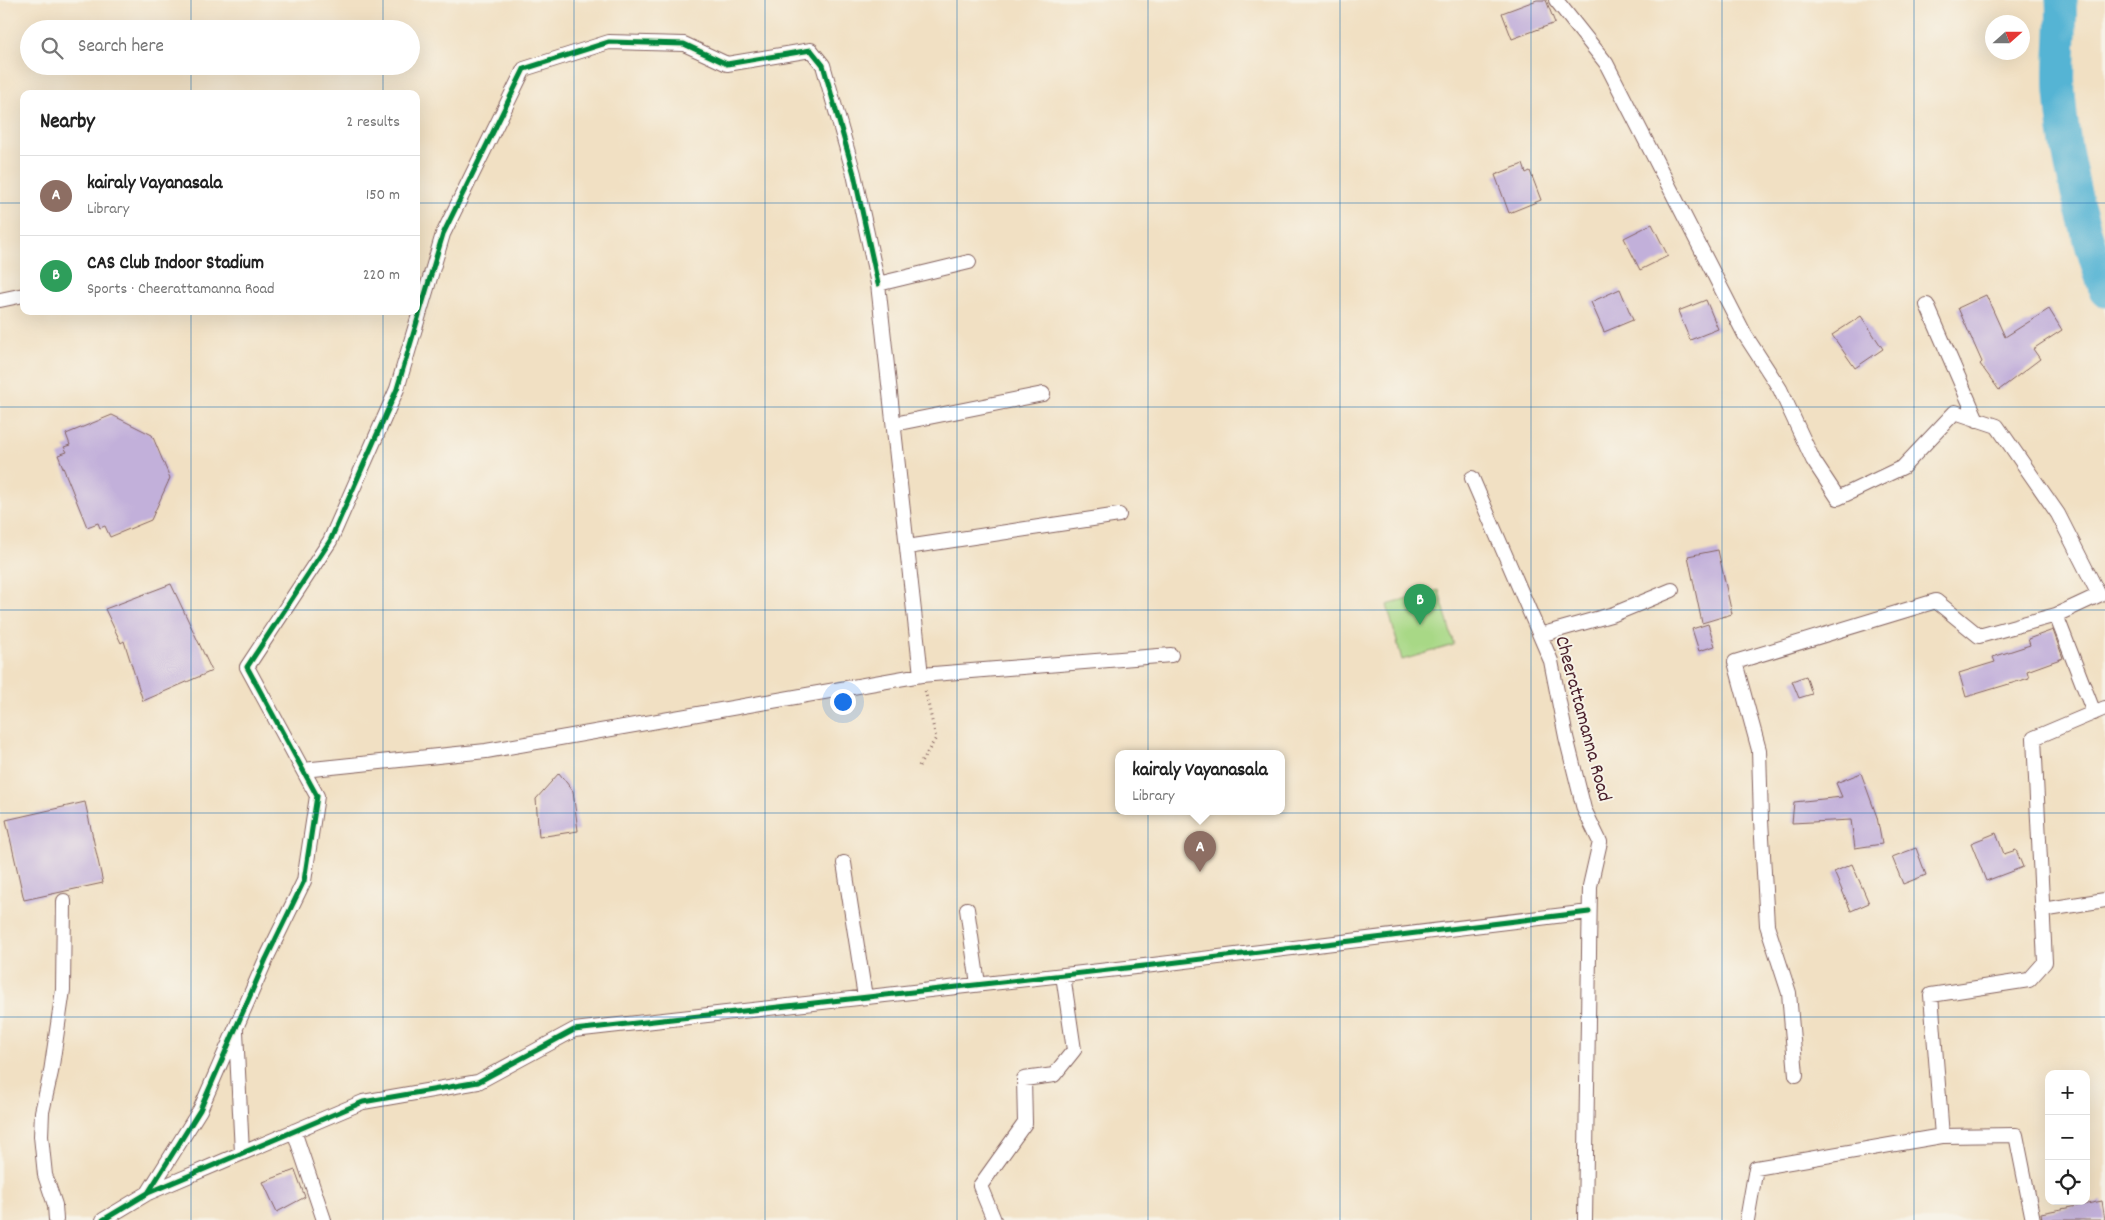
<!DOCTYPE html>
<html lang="en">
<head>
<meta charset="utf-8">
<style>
	body { margin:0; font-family:Dekko,sans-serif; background:#f2f2f2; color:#222 }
	.controls { position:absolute; right:15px; bottom:15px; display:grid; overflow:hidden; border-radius:10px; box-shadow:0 5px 20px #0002 }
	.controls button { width:45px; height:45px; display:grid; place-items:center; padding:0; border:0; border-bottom:1px solid #e0e0e0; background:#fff; color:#222; font:25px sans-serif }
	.compass { position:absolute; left:1985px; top:15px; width:45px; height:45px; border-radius:50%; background:#fff; box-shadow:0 5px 20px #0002; rotate:69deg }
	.you { position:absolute; left:842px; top:701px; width:18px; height:18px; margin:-12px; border:4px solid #fff; border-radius:50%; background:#1a73e8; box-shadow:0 0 0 8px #1a73e833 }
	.badge { display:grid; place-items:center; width:32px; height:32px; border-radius:50%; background:#0b8043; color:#fff; font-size:16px; font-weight:700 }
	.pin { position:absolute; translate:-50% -41px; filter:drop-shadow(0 1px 2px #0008) }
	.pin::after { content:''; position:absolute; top:26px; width:18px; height:15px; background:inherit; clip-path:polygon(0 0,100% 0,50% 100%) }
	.popup { position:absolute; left:1115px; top:750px; width:170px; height:65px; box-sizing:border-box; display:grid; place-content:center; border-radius:10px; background:#fff; filter:drop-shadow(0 1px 4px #0005); font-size:16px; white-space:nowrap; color:#767676 }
	.popup b { font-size:19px; color:#222 }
	.popup::after { content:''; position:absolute; left:50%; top:100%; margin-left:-10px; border:10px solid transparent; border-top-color:#fff }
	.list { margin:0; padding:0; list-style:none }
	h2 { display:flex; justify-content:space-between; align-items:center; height:65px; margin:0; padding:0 20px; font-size:21px }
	h2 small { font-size:16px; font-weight:400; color:#767676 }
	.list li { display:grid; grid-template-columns:32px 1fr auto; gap:15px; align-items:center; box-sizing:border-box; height:80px; padding:0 20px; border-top:1px solid #e0e0e0 }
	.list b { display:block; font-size:19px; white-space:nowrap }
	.list p { margin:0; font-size:16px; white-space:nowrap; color:#767676 }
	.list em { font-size:16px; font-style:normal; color:#767676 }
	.icon { flex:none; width:28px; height:28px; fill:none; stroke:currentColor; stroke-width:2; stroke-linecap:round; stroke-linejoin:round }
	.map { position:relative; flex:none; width:2105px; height:1220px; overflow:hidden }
	.search { position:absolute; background:#fff; box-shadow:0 5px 20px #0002; left:20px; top:20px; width:400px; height:55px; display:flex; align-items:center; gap:12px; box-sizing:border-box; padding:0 18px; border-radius:28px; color:#767676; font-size:19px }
	.panel { position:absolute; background:#fff; box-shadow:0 5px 20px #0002; left:20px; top:90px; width:400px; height:225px; border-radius:10px }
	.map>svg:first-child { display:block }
	.green { fill:#a8d886; stroke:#797c58 }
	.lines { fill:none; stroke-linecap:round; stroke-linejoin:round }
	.river { stroke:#55b4d4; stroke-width:31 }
	.building { fill:#c2b0da }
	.minor-casing { stroke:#846360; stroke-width:16 }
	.path { stroke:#846360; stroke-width:3; stroke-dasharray:1 4; stroke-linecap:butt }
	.minor { stroke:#fff; stroke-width:14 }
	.cycleway-casing { stroke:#f7f3e8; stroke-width:8 }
	.cycleway { stroke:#00873e; stroke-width:5 }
	.grid { fill:none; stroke:#1f6fb2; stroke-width:1; stroke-opacity:0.55 }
	.labels { text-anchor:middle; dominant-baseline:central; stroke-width:4; stroke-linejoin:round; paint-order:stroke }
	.street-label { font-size:20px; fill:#4a1f2b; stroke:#f7f3e8 }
</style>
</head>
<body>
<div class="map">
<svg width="2105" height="1220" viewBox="0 0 2105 1220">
	<rect width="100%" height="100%" fill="#f7f3e8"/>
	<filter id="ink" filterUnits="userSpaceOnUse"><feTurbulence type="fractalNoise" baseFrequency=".02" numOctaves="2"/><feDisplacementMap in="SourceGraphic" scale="10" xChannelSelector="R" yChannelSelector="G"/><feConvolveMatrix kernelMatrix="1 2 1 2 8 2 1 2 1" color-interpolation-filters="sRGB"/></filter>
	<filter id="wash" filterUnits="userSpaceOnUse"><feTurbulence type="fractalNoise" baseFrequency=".0096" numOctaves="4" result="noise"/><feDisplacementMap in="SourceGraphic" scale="20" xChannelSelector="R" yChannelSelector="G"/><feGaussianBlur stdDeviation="1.12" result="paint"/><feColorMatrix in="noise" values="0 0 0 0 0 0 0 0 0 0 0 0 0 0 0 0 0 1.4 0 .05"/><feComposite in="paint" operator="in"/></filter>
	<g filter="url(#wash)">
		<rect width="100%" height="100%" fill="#f1e0c3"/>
		<!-- green -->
		<path class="green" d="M1439 590 1454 645 1402 660 1387 605Z"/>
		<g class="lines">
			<!-- river -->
			<path class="river" d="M2061 0C2063 30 2058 61 2060 92 2064 160 2084 228 2105 292"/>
		</g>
		<g id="blocks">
			<!-- building -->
			<path class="building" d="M1537 0H1546L1555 23 1512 39 1502 13Z
				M1523 164 1526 173 1530 171 1541 200 1509 213 1495 175Z
				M1652 224 1668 256 1640 270 1624 238Z
				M1620 289 1633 320 1604 332 1591 302Z
				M1986 295 2005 337 2049 309 2062 330 2033 349 2040 359 1999 390 1980 364 1982 362 1958 308Z
				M1706 300 1718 329 1690 340 1678 311Z
				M1861 316 1883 349 1855 368 1832 335Z
				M112 415 152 435 170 478 151 520 110 537 105 526 100 528 98 523 87 527 58 455 67 452 64 447 70 445 66 434Z
				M1718 550 1732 614 1702 623 1688 556Z
				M171 584 212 671 143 701 124 641 121 643 105 609Z
				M1708 624 1715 646 1699 651 1692 629Z
				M2053 630 2063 658 2027 671 2029 678 1966 697 1959 673 1995 662 1993 657 2030 645 2028 639Z
				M1806 676 1812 694 1799 698 1792 681Z
				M559 773 573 791 578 831 539 837 536 799Z
				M1861 773 1877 817 1882 844 1855 848 1851 820 1792 823 1794 802 1842 797 1836 783Z
				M85 802 103 883 24 900 6 820Z
				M1996 833 2004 854 2016 850 2023 867 1986 881 1971 843Z
				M1916 848 1926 875 1903 884 1892 857Z
				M1852 864 1869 903 1851 911 1834 872Z
				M295 1170 305 1197 277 1212 263 1182Z
				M2102 1201 2105 1220H2042L2041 1213Z"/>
		</g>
	</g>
	<g filter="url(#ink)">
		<use href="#blocks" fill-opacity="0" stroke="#846360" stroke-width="1"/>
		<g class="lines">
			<defs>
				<path id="minor" d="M1556 0 1606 63 1745 335 1780 389 1813 460 1838 498 1903 467 1955 412 1997 426 2058 514 2099 595 2056 615 2094 713
					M0 300 24 295
					M1927 305 1977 420
					M894 424 1043 394
					M1472 478 1551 661 1566 737 1584 809 1600 842 1590 886 1585 1220
					M907 547 1119 515
					M1540 635 1614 614 1672 590
					M921 675 1171 655
					M303 770 486 751 921 675 878 284 969 262
					M844 863 865 997
					M967 909 978 984
					M2042 910 2105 900
					M236 1031 242 1153
					M1796 1075 1789 993 1767 925 1761 820 1759 750 1735 662 1936 601 1979 636 2056 615
					M294 1131 324 1220
					M148 1193 200 1110 266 959 304 881 317 796 247 667 330 541 397 389 443 234 524 69 609 42 684 44 727 64 811 50 823 65 854 174 878 284
					M56 1220 55 1205 45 1175 41 1136 42 1112 51 1072 63 990 64 901
					M103 1220 148 1193 363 1102 478 1082 574 1030 1153 965 1589 912
					M994 1220 980 1186 1025 1123 1024 1079 1054 1075 1074 1050 1063 975
					M1747 1220 1756 1168 1942 1136
					M2033 1220 2016 1135 1942 1136 1931 995 2029 980 2045 962 2034 738 2105 708"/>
			</defs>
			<!-- minor casing -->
			<use href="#minor" class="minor-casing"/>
			<!-- path -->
			<path class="path" d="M919 766 936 738 925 690"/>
			<!-- minor -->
			<use href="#minor" class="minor"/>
			<defs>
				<path id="cycleway" d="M148 1193 200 1110 266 959 304 881 317 796 247 667 330 541 397 389 443 234 524 69 609 42 684 44 727 64 811 50 823 65 854 174 878 284
					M103 1220 148 1193 363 1102 478 1082 574 1030 1153 965 1589 912"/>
			</defs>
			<!-- cycleway casing -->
			<use href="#cycleway" class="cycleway-casing"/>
			<!-- cycleway -->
			<use href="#cycleway" class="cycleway"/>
		</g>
	</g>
	<!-- grid -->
	<path class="grid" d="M191 0V29M383 0V29M574 0V1220M765 0V1220M957 0V1220M1148 0V1220M1340 0V1220M1531 0V1220M1722 0V1220M1914 0V1220M191 66V94M383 66V94M0 203H24M416 203H2105M191 311V1220M383 311V1220M0 407H2105M0 610H2105M0 813H2105M0 1017H2105"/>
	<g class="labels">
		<!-- street labels -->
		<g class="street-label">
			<text transform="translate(1582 719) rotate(75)">Cheerattamanna Road</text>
		</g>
	</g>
</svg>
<div class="controls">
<button>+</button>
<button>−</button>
<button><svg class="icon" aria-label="locate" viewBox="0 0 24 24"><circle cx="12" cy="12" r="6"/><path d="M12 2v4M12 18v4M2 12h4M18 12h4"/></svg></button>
</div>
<svg class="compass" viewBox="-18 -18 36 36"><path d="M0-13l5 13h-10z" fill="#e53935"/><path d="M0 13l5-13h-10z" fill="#767676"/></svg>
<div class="you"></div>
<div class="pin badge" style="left:1200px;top:872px;background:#8d6e63">A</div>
<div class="popup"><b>kairaly Vayanasala</b>Library</div>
<div class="pin badge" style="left:1420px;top:625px;background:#2e9e5b">B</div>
<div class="search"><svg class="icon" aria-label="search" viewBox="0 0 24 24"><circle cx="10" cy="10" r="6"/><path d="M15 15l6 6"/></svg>Search here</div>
<section class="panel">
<h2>Nearby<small>2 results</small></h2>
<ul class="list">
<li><span class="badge" style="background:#8d6e63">A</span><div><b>kairaly Vayanasala</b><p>Library</p></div><em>150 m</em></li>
<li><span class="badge" style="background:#2e9e5b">B</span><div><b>CAS Club Indoor Stadium</b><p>Sports · Cheerattamanna Road</p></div><em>220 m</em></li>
</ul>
</section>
</div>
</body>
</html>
